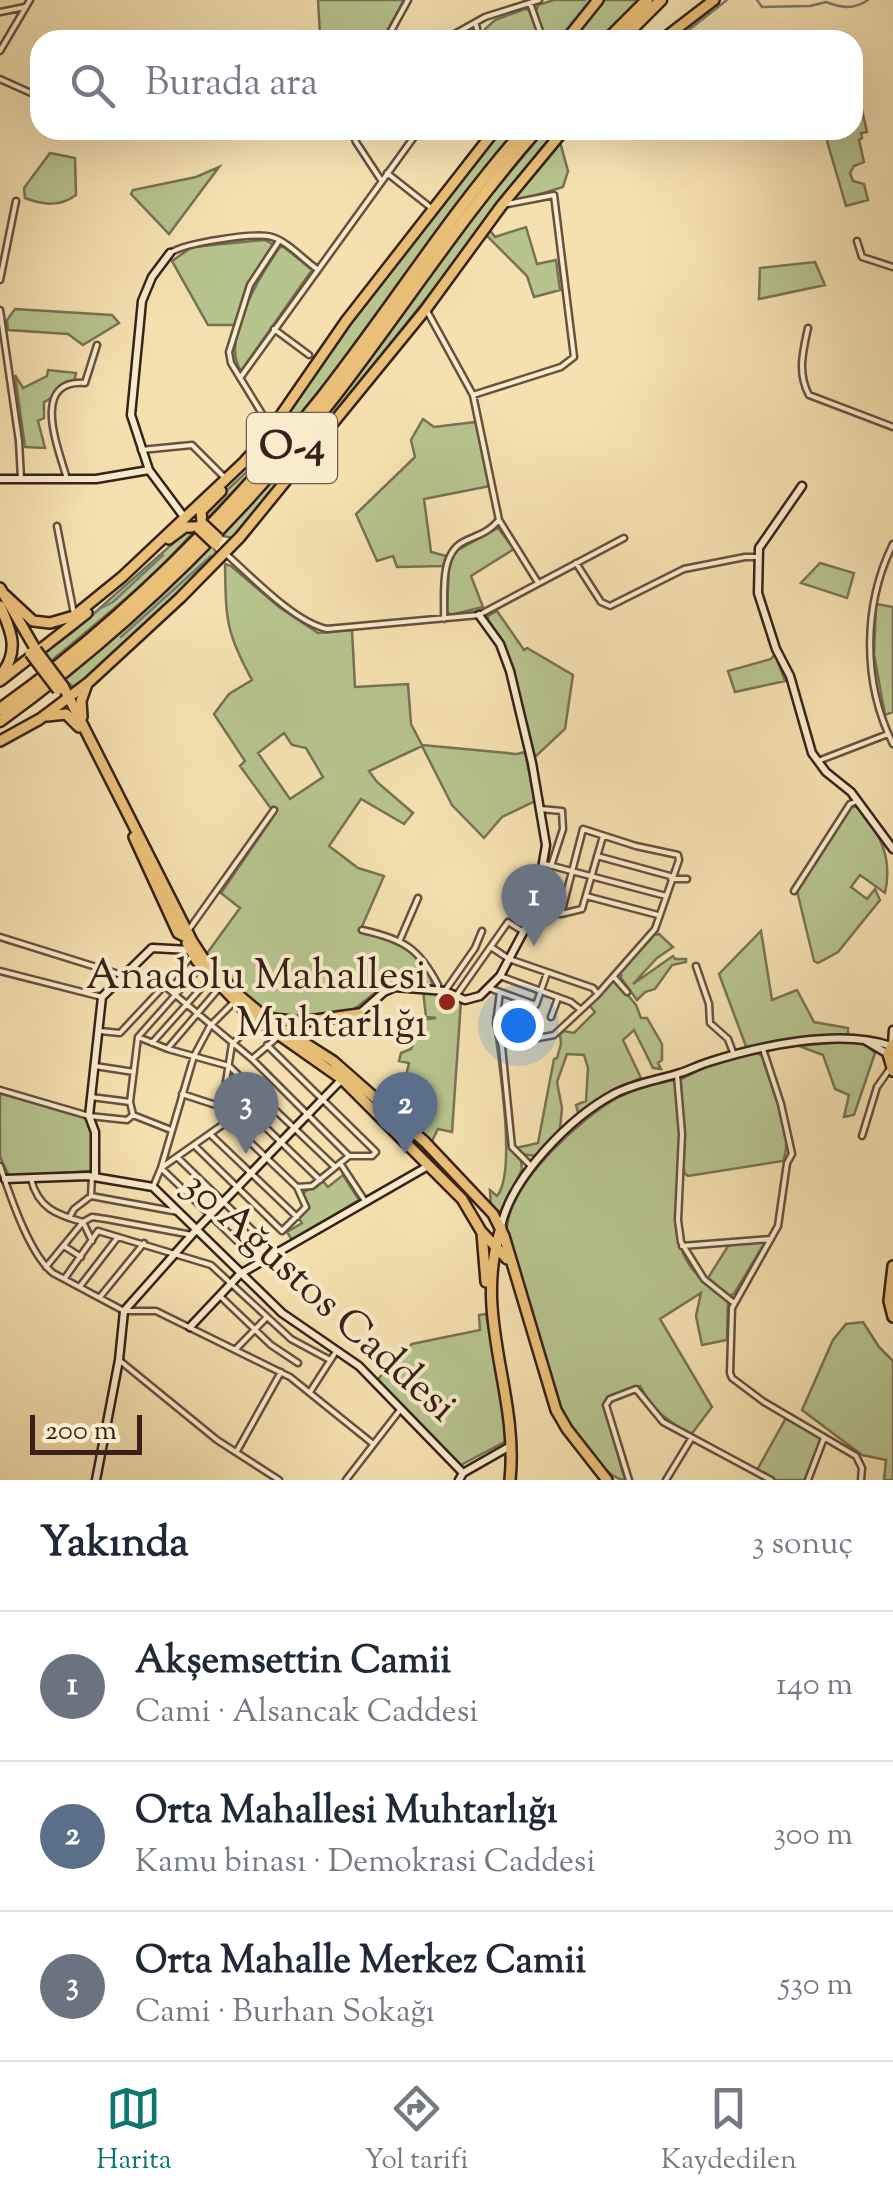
<!DOCTYPE html>
<html lang="tr">
<head>
<meta charset="utf-8">
<style>
	body { margin:0; font-family:"Sorts Mill Goudy",serif; background:#f6f6f7; color:#1f2937 }
	.scale { position:absolute; left:30px; bottom:25px; width:112px; box-sizing:border-box; padding-left:10px; border:5px solid #382119; border-top:0; font-size:28px; line-height:35px; white-space:nowrap; color:#382119; -webkit-text-stroke:8px #f8eccc; paint-order:stroke }
	.you { position:absolute; left:518px; top:1025px; width:35px; height:35px; margin:-25px; border:8px solid #fff; border-radius:50%; background:#1a73e8; box-shadow:0 0 0 15px #1a73e833 }
	.badge { display:grid; place-items:center; width:65px; height:65px; border-radius:50%; background:#0f766e; color:#fff; font-size:32px; font-weight:700 }
	.pin { position:absolute; translate:-50% -82px; filter:drop-shadow(0 2px 5px #0008) }
	.pin::after { content:''; position:absolute; top:52px; width:35px; height:30px; background:inherit; clip-path:polygon(0 0,100% 0,50% 100%) }
	.list { margin:0; padding:0; list-style:none }
	h2 { display:flex; justify-content:space-between; align-items:center; height:130px; margin:0; padding:0 40px; font-size:42px }
	h2 small { font-size:32px; font-weight:400; color:#747a83 }
	.list li { display:grid; grid-template-columns:65px 1fr auto; gap:30px; align-items:center; box-sizing:border-box; height:150px; padding:0 40px; border-top:2px solid #e0e1e3 }
	.list b { display:block; font-size:38px; white-space:nowrap }
	.list p { margin:0; font-size:32px; white-space:nowrap; color:#747a83 }
	.list em { font-size:32px; font-style:normal; color:#747a83 }
	.icon { flex:none; width:55px; height:55px; fill:none; stroke:currentColor; stroke-width:2; stroke-linecap:round; stroke-linejoin:round }
	.map { position:relative; flex:none; width:893px; height:1480px; overflow:hidden }
	.search { position:absolute; background:#fff; box-shadow:0 10px 40px #0002; left:30px; right:30px; top:30px; height:110px; display:flex; align-items:center; gap:25px; box-sizing:border-box; padding:0 35px; border-radius:30px; color:#747a83; font-size:38px }
	.sheet { height:580px; background:#fff }
	nav { display:flex; justify-content:space-around; align-items:center; box-sizing:border-box; height:140px; border-top:2px solid #e0e1e3; background:#fff; font-size:28px; color:#747a83 }
	nav a { display:grid; justify-items:center; gap:5px }
	nav .on { color:#0f766e }
	.map>svg:first-child { display:block }
	.green { fill:#b7c48e; stroke:#787254; stroke-width:2.5; fill-rule:evenodd }
	.lines { fill:none; stroke-linecap:round; stroke-linejoin:round }
	.stream { stroke:#757f6f; stroke-width:2.5 }
	.canal { stroke:#9dbea9; stroke-width:5 }
	.street-casing { stroke:#67513f; stroke-width:9 }
	.secondary-casing { stroke:#382119; stroke-width:11 }
	.primary-casing { stroke:#382119; stroke-width:14 }
	.highway-casing { stroke:#382119; stroke-width:15 }
	.street { stroke:#f8eccc; stroke-width:4 }
	.secondary { stroke:#f8eccc; stroke-width:6 }
	.primary { stroke:#eac078; stroke-width:9 }
	.highway { stroke:#eac078; stroke-width:10 }
	.primary-bridge-casing { stroke:#382119; stroke-width:14; stroke-linecap:butt }
	.primary-bridge { stroke:#eac078; stroke-width:9 }
	.poi-dot { fill:#8f2418; stroke:#f8eccc; stroke-width:4 }
	.labels { text-anchor:middle; dominant-baseline:central; stroke-width:8; stroke-linejoin:round; paint-order:stroke }
	.shield { fill:#f8eccc; stroke:#725e4f; stroke-width:2.5 }
	.shield-label { font-size:40px; font-weight:bold; fill:#382119 }
	.poi-label { font-size:42px; fill:#382119; stroke:#f8eccc; text-anchor:end }
	.street-label { font-size:42px; fill:#382119; stroke:#f8eccc }
</style>
</head>
<body>
<div class="map">
<svg width="893" height="1480" viewBox="0 0 893 1480">
	<rect width="100%" height="100%" fill="#f5e1b0"/>
	<filter id="stains"><feTurbulence type="fractalNoise" baseFrequency=".002" numOctaves="4"/><feColorMatrix values="0 0 0 0 .2 0 0 0 0 .09 0 0 0 0 .02 0 0 0 .5 -.17"/></filter>
	<radialGradient id="worn" r=".72"><stop offset=".6" stop-color="#630" stop-opacity="0"/><stop offset="1" stop-color="#630" stop-opacity=".3"/></radialGradient>
	<!-- green -->
	<path class="green" d="M318 0H404L382 40H303L304 34 320 35Z
		M554 0H591L560 40H547L535 14 538 5Z
		M603 0H640L600 40H571Z
		M525 9 529 10 541 40H484L485 29 495 20Z
		M862 110 867 132 861 133 862 138 859 140 864 162 854 166 850 173 853 181 864 184 868 200 846 206 827 141 833 130H853V113Z
		M501 130H518C435 229 366 337 284 436 260 465 232 492 206 520L205 511 255 464 328 353Z
		M545 130H560L240 533 232 538 219 535 323 419 458 235Z
		M560 142 568 171 563 187 514 202 512 199Z
		M50 153 75 158 76 195C60 207 43 205 25 198L24 188Z
		M219 167 169 234 131 194 133 190 196 177Z
		M526 227 537 264 556 260 560 290 534 297 527 276 485 234 489 229 495 237Z
		M265 240 274 245 246 288 235 325H208L172 261 192 247Z
		M280 247H284L312 270 241 371C220 340 261 274 280 247Z
		M815 262 825 285 759 299 760 268Z
		M15 309 112 315 119 323 83 345 68 334 8 330 7 320Z
		M48 370 76 373 74 382C58 384 56 398 44 402V418L38 421 45 448 25 447 15 375 23 388 47 376Z
		M423 419 434 427 476 422 490 486 424 499 431 552 446 556 443 566 397 567 393 556 377 561 356 514 415 457 411 440Z
		M498 528 514 549 471 576 483 607 450 615 447 611 449 565 456 551Z
		M188 530 194 531C152 580 100 620 51 661L43 654 74 631Z
		M211 545 216 552 212 562 75 688 63 679Z
		M820 563 854 573 847 598 801 583Z
		M225 564 231 566 279 607 318 633 352 630 355 687 408 684 411 724 422 745 517 754 525 752 535 801 502 817 484 838 452 805 422 746 369 771 377 782 413 813 404 824 361 799 329 846 358 868 384 876 360 931C392 939 424 951 433 986L397 981 388 983 349 1013 297 1018 275 1015 263 1010 205 956 240 908 221 893 275 814 240 766 245 761 214 714 229 694 252 680C225 631 226 618 225 564ZM284 733 292 745 306 748 323 777 290 799 258 753Z
		M876 604 893 607V712L885 715 874 654Z
		M497 611 524 650 527 648 573 675 565 729 535 757C523 709 515 662 488 620V616Z
		M775 654 785 681 735 692 728 671 771 659Z
		M857 806C880 832 893 858 885 893L860 875 851 887 867 899 875 889 880 900 838 952 818 963 814 961 797 891 850 808Z
		M761 931 772 1000 797 990 814 1022 848 1028V1034L780 1041 747 1049 719 974Z
		M659 934 673 947 657 958 633 984 673 956 675 959H686V962L672 965 655 989 645 992 637 1000 621 978V972L654 935Z
		M616 981 636 1005 641 1018H647L662 1044V1060L658 1063 661 1069 653 1068 634 1030 623 1040 641 1078 612 1090 579 1116 576 1105 586 1101 588 1068 584 1055 567 1054 557 1082 562 1108 560 1129 536 1156 521 1154 516 1148 538 1143 554 1059 557 1058 561 1044 560 1034 564 1031 574 1033 595 1012 589 1005 612 982Z
		M423 990 461 1001 452 1132 438 1129 431 1143 401 1117 408 1119 410 1107 404 1105 407 1090 403 1089 409 1063 399 1061 401 1053 411 1049 421 1020 436 1018 426 1017Z
		M493 1016 500 1047 511 1148 521 1160 522 1169 501 1212 491 1207 490 1190 497 1196C518 1171 497 1052 493 1016Z
		M852 1041 865 1043 875 1053 854 1115 844 1117 849 1095 835 1089 823 1055 799 1046Z
		M757 1053 762 1056C770 1086 795 1131 783 1161L688 1176 684 1173 680 1080 713 1063Z
		M669 1079 676 1082C677 1102 680 1123 680 1144 681 1216 656 1253 728 1301L727 1340 702 1345 696 1316 701 1293 660 1319 712 1407 690 1436 654 1409 640 1386 607 1397 604 1406 625 1480C607 1480 572 1434 564 1417 555 1398 506 1242 507 1227 511 1182 581 1117 619 1097 635 1089 652 1084 669 1079Z
		M0 1093 87 1118 94 1132 93 1171 9 1176 0 1157Z
		M343 1175 359 1200 292 1240 287 1232 302 1223 298 1217 309 1208 303 1193 323 1181 328 1187Z
		M762 1242 764 1244 734 1294 728 1296 708 1278 730 1243Z
		M486 1314 510 1439 459 1466 377 1380 412 1344 480 1330 479 1315Z
		M863 1322 879 1347 893 1361V1480H884L886 1460 862 1455 802 1410 833 1340 846 1324Z
		M786 1418 822 1437 805 1480H776L757 1470Z"/>
	<g class="lines">
		<!-- stream -->
		<path class="stream" d="M757 0 762 7 810 6 826 2C842 8 853 10 868 0
			M676 40 727 0
			M121 637 211 556
			M64 638 101 608 113 602 163 555"/>
		<!-- canal -->
		<path class="canal" d="M558 40 589 0"/>
		<defs>
			<path id="street" d="M530 3 543 40
				M0 12 25 7
				M476 25 480 40
				M386 40 408 0
				M444 40 485 17 539 0
				M0 51 30 0
				M0 79 40 97
				M352 130 356 142 381 180
				M387 173 430 207
				M857 241 862 257 893 267
				M170 253C185 243 255 232 272 237 287 241 304 260 317 269
				M0 280 16 201
				M0 310 19 441 21 479
				M427 311 473 395 499 520 537 581
				M808 328C803 351 797 373 809 395L893 427
				M274 329 309 355
				M240 378 419 130
				M473 395 561 367 574 357 554 195 502 205
				M269 425 231 363 229 352 250 285 279 241
				M141 450 192 445 226 479
				M67 479C59 450 29 379 85 383L97 345
				M57 526 74 614
				M893 544C863 605 862 682 893 744
				M225 553C251 576 294 622 327 629L479 615 624 538
				M576 563 601 602 610 606 684 569 745 557H758
				M444 619C445 595 439 555 463 542 477 535 488 533 498 521
				M818 761 888 734
				M540 809 562 811 563 829 551 866
				M597 856 670 876
				M545 864 666 896
				M671 879H687
				M794 891 850 804 857 801
				M586 896 658 915
				M535 910 561 914 582 909 603 836
				M190 928 274 810
				M362 930C403 939 419 948 438 985V990
				M0 937 125 976
				M399 942 418 898
				M491 947 509 959 593 988 598 994
				M696 966 709 1004 710 1023 728 1039 734 1055
				M0 971 102 997
				M500 976 571 1002 581 1010
				M614 977 627 992
				M166 987 252 1059 349 1156
				M489 988 536 1005 547 973
				M445 991 475 948 482 931
				M500 992 496 1023 502 1047 512 1147 532 1167
				M456 996 508 922 524 932
				M233 1003 210 1026 194 1056 161 1168 260 1263
				M551 1017 558 998
				M100 1031 120 1033 193 955
				M138 1037 168 1049 229 1066 335 1167
				M152 1043 211 977
				M267 1045 376 1152 372 1156H349L312 1186 297 1187
				M502 1045 554 1035 597 995 655 929 679 860 678 855 636 846 583 829 561 914
				M168 1048 220 987
				M763 1049 781 1104 792 1154 787 1163 778 1226 732 1308 730 1373 732 1378 764 1402 856 1456 862 1468 861 1480
				M252 1059 279 1036
				M95 1066 134 1072
				M677 1075 682 1134 678 1220 681 1242 704 1279 734 1303
				M226 1089 320 1180
				M0 1090 89 1116 127 1120 133 1115
				M182 1094 225 1108
				M91 1097 130 1102 133 1115 171 1130
				M130 1102 138 1037 201 966
				M211 1135 297 1217
				M862 1136 877 1087 889 1070
				M195 1146 282 1231 306 1207 297 1187 228 1121
				M177 1157 274 1251
				M340 1163 365 1201
				M0 1166C10 1195 29 1254 53 1273L124 1311H156L290 1377 372 1443
				M31 1179C38 1208 57 1215 83 1222L92 1217 106 1219 192 1235
				M153 1187 161 1168 228 1121 225 1088 232 1044 257 1020
				M91 1196 92 1176
				M69 1218 74 1209 91 1196 178 1212
				M64 1246 81 1257
				M682 1246 771 1239
				M46 1267 83 1222 92 1241
				M65 1278 98 1231 211 1265 291 1339 330 1360
				M81 1285 118 1237
				M220 1296 271 1345 298 1363
				M100 1297 144 1243
				M235 1350 266 1318
				M119 1360 217 1440 279 1480
				M310 1392 337 1350
				M237 1451 281 1372
				M346 1480 400 1410
				M629 1480 606 1405 610 1399 636 1389 663 1422 771 1480
				M666 1480 691 1439
				M808 1480 824 1438"/>
			<path id="secondary" d="M170 253 152 277 142 301 131 415 149 470 184 517
				M0 479H96L149 470
				M802 486 759 548 758 593 776 649 790 676 812 753 826 772 851 792 893 849
				M359 1014 384 992 395 987 445 991 465 1000 480 996 500 976 535 910 546 845 532 763 510 671 500 644 479 615
				M866 1041 888 1054
				M892 1044 893 1030
				M95 1176V1132L89 1116 102 997 152 948 190 950
				M5 1179 88 1176 153 1187 282 1313 359 1366 463 1473
				M501 1227C511 1177 571 1117 614 1094 635 1083 658 1080 680 1073 690 1070 699 1065 709 1062 759 1046 840 1028 891 1046
				M190 1327 240 1274 428 1166
				M96 1480 119 1360 124 1311 196 1230 342 1079
				M459 1480 463 1473 512 1445"/>
			<path id="primary" d="M566 40 598 0
				M662 40 714 0
				M202 523 201 511 221 491
				M169 539 185 527H197
				M0 588 36 650
				M5 595 33 621 50 623 74 616 122 577 244 462 263 441 346 321 495 130
				M0 606C12 632 20 652 0 676
				M0 681 87 613
				M63 686 192 941 205 961 241 997 267 1019 333 1061 425 1142 493 1214 504 1236 556 1410 567 1429 607 1480
				M47 716 66 714 79 727
				M82 717 81 701 87 684
				M0 741 40 719 89 682 180 598 240 537 426 309 502 205 564 130
				M134 837 178 933 184 936
				M187 943 197 961 245 1011 342 1079 462 1199 481 1231 507 1259
				M273 1019 301 1022 359 1014
				M893 1044 888 1054 893 1071
				M501 1228C472 1317 519 1391 510 1480
				M482 1233 486 1282
				M893 1266 889 1301 893 1317"/>
			<path id="highway" d="M607 40 647 0
				M621 40 661 0
				M0 709C121 623 230 513 322 397 391 309 450 214 524 130
				M0 721C124 631 236 522 331 401 401 311 462 215 537 130"/>
		</defs>
		<!-- street casing -->
		<use href="#street" class="street-casing"/>
		<!-- secondary casing -->
		<use href="#secondary" class="secondary-casing"/>
		<!-- primary casing -->
		<use href="#primary" class="primary-casing"/>
		<!-- highway casing -->
		<use href="#highway" class="highway-casing"/>
		<!-- street -->
		<use href="#street" class="street"/>
		<!-- secondary -->
		<use href="#secondary" class="secondary"/>
		<!-- primary -->
		<use href="#primary" class="primary"/>
		<!-- highway -->
		<use href="#highway" class="highway"/>
		<defs>
			<path id="primary-bridge" d="M202 523 218 538
				M197 527 215 544
				M36 650 63 686
				M30 653 58 690"/>
		</defs>
		<!-- primary-bridge casing -->
		<use href="#primary-bridge" class="primary-bridge-casing"/>
		<!-- primary-bridge -->
		<use href="#primary-bridge" class="primary-bridge"/>
	</g>
	<!-- markers -->
	<circle class="poi-dot" cx="447" cy="1002" r="10"/>
	<g class="labels">
		<!-- shield labels -->
		<rect class="shield" x="247" y="413" width="90" height="70" rx="8"/>
		<g class="shield-label">
			<text x="292" y="448">O-4</text>
		</g>
		<!-- poi labels -->
		<g class="poi-label">
			<text x="427" y="978">Anadolu Mahallesi<tspan x="427" dy="48">Muhtarlığı</tspan></text>
		</g>
		<!-- street labels -->
		<g class="street-label">
			<text transform="translate(318 1298) rotate(42)">30 Ağustos Caddesi</text>
		</g>
	</g>
	<rect width="100%" height="100%" filter="url(#stains)"/>
	<rect width="100%" height="100%" fill="url(#worn)"/>
</svg>
<div class="scale">200 m</div>
<div class="you"></div>
<div class="pin badge" style="left:534px;top:946px;background:#6b7280">1</div>
<div class="pin badge" style="left:405px;top:1154px;background:#5c6f8a">2</div>
<div class="pin badge" style="left:246px;top:1154px;background:#6b7280">3</div>
<div class="search"><svg class="icon" aria-label="search" viewBox="0 0 24 24"><circle cx="10" cy="10" r="6"/><path d="M15 15l6 6"/></svg>Burada ara</div>
</div>
<section class="sheet">
<h2>Yakında<small>3 sonuç</small></h2>
<ul class="list">
<li><span class="badge" style="background:#6b7280">1</span><div><b>Akşemsettin Camii</b><p>Cami · Alsancak Caddesi</p></div><em>140 m</em></li>
<li><span class="badge" style="background:#5c6f8a">2</span><div><b>Orta Mahallesi Muhtarlığı</b><p>Kamu binası · Demokrasi Caddesi</p></div><em>300 m</em></li>
<li><span class="badge" style="background:#6b7280">3</span><div><b>Orta Mahalle Merkez Camii</b><p>Cami · Burhan Sokağı</p></div><em>530 m</em></li>
</ul>
</section>
<nav>
<a class="on"><svg class="icon" aria-label="map" viewBox="0 0 24 24"><path d="M3 6l6-2 6 2 6-2v14l-6 2-6-2-6 2zM9 4v14M15 6v14"/></svg>Harita</a>
<a><svg class="icon" aria-label="directions" viewBox="0 0 24 24"><path d="M12 3l9 9-9 9-9-9zM9 14v-3h6M13 9l2 2-2 2"/></svg>Yol tarifi</a>
<a><svg class="icon" aria-label="saved" viewBox="0 0 24 24"><path d="M7 4h10v16l-5-4-5 4z"/></svg>Kaydedilen</a>
</nav>
</body>
</html>
